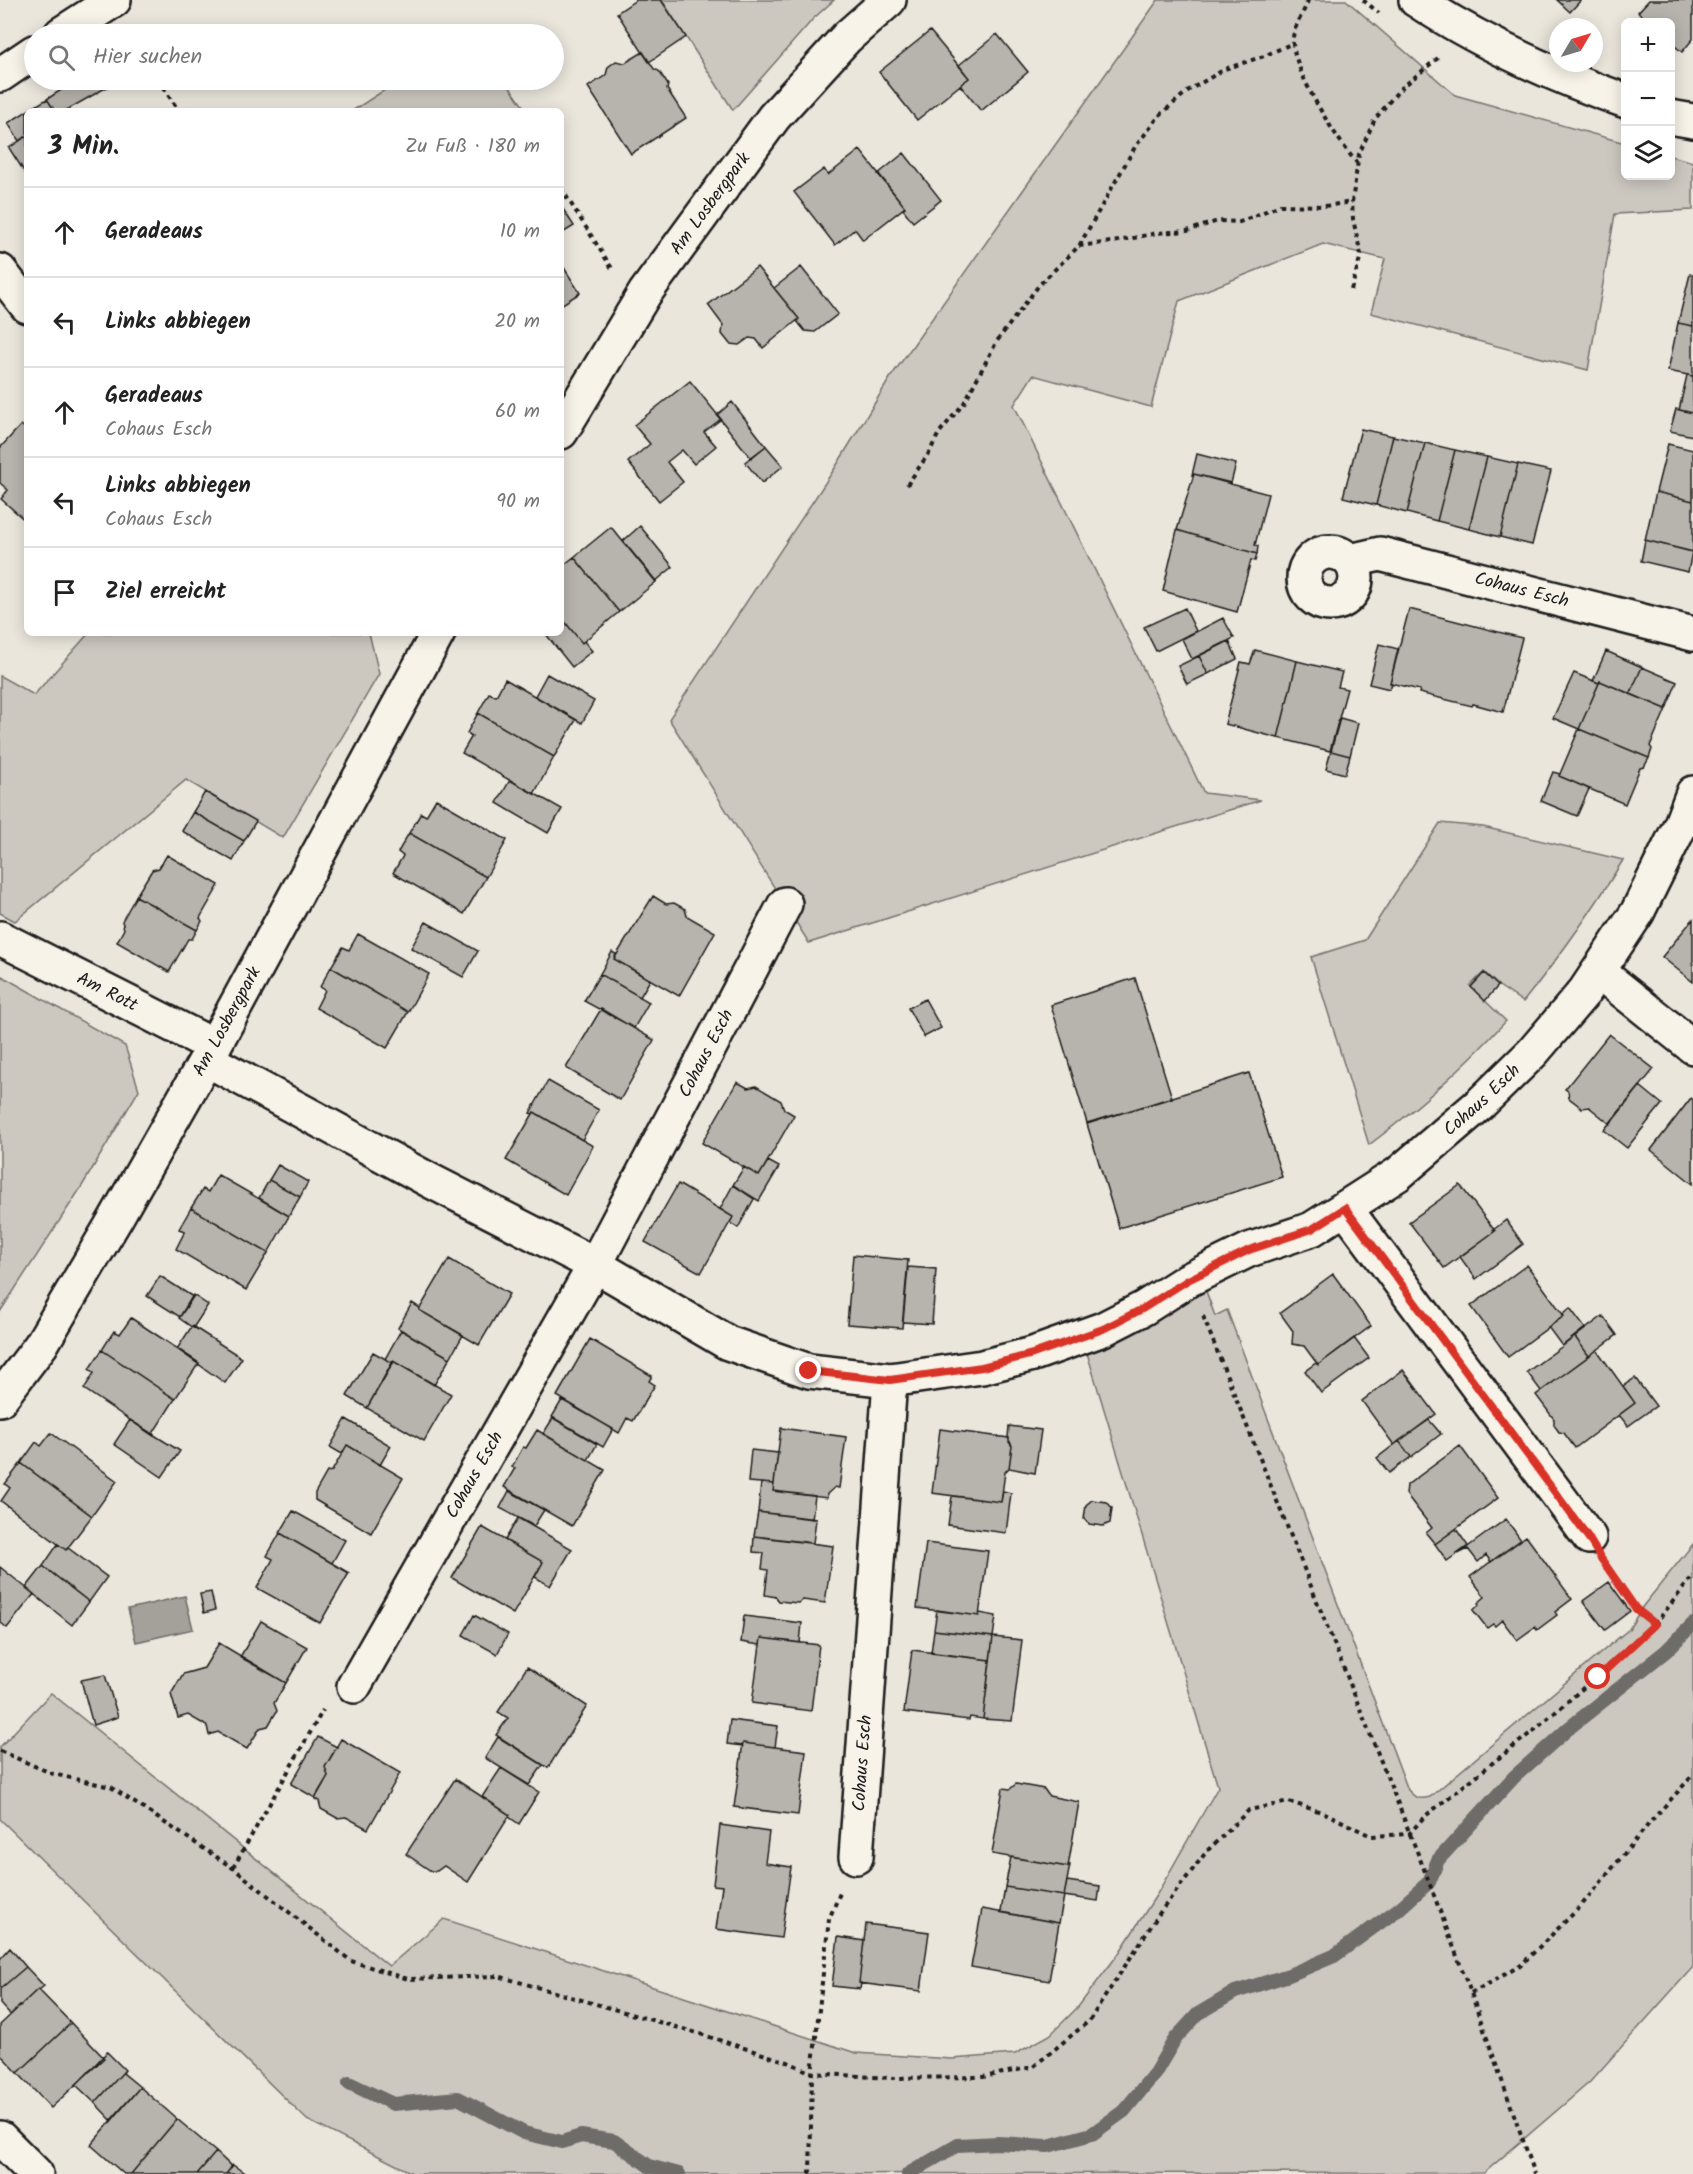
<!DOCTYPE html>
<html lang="de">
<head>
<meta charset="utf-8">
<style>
	body { margin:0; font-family:Kalam,sans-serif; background:#f2f2f2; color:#222 }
	.controls { position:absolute; right:18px; top:18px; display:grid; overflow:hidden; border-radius:9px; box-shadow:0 3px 15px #0003 }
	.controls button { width:54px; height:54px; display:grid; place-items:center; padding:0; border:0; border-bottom:2px solid #e0e0e0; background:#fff; color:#222; font:30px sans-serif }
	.compass { position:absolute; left:1549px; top:18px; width:54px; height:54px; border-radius:50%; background:#fff; box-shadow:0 3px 15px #0003; rotate:52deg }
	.stop { position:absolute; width:18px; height:18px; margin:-14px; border:4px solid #d93025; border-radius:50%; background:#fff }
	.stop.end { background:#d93025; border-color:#fff; box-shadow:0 2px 6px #0008 }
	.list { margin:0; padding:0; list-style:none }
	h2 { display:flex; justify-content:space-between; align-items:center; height:78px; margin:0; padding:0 24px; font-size:26px }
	h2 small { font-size:20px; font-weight:400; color:#767676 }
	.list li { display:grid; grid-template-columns:39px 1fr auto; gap:18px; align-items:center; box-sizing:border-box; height:90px; padding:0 24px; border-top:2px solid #e0e0e0 }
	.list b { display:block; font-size:22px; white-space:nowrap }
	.list p { margin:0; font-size:20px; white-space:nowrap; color:#767676 }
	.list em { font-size:20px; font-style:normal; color:#767676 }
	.icon { flex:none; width:33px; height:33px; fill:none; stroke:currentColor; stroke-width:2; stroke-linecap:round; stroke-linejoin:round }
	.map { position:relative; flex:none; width:1693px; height:2174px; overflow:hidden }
	.search { position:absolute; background:#fff; box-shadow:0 3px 15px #0003; left:24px; top:24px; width:540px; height:66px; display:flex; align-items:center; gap:15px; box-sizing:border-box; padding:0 21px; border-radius:33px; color:#767676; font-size:22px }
	.panel { position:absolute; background:#fff; box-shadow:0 3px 15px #0003; left:24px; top:108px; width:540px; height:528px; border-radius:9px }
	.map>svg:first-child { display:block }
	.green { fill:#ccc8c0; stroke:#74726e; stroke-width:1.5 }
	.water { fill:#a3a19a; stroke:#6d6c68; stroke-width:1.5 }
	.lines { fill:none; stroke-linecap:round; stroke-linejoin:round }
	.stream { stroke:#6d6c68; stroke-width:14 }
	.building { fill:#b6b4ac; stroke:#1c1c1c; stroke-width:1.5 }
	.street-casing { stroke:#1c1c1c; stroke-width:38 }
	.path { stroke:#1c1c1c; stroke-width:4; stroke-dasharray:4.5 4.5; stroke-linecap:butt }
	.street { stroke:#f7f3e8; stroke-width:33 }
	.route { stroke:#d93025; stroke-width:8 }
	.labels { text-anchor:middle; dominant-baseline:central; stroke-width:5; stroke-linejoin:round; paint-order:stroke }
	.street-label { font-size:18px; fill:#1c1c1c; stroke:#f7f3e8 }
</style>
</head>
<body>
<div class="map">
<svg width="1693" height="2174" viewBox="0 0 1693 2174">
	<rect width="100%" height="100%" fill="#eae6dc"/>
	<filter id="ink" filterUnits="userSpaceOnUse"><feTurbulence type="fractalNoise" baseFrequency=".0167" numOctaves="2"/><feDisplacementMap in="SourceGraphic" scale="12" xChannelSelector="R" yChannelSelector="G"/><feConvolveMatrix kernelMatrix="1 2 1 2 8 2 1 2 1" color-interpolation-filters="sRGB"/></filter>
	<g filter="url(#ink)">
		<!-- green -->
		<path class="green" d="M662 0H834L814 18 733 110Z
			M1158 0H1346L1455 95 1625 143 1626 176H1670L1671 156 1693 162V210L1615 214 1588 370 1371 313 1385 259 1323 244 1179 301 1151 407 1033 375 1014 405 1204 793 1261 800 809 943 669 719 835 468 890 378Z
			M400 80H505L523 106 519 111H352Z
			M89 633H369L379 674 283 838 186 780 15 921 0 913V676L34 695Z
			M1440 823 1483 827 1623 860C1593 910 1560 956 1523 1002L1499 986 1484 972 1470 986 1506 1021C1464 1067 1418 1108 1369 1145L1311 957 1365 940Z
			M0 975 125 1046 139 1090 82 1186 0 1312Z
			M1206 1291 1215 1316 1227 1310 1408 1790C1415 1798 1419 1800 1430 1797L1629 1629 1643 1606 1693 1544V1967L1590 2082 1484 2173 414 2174 307 2120 0 1819V1747L51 1693 389 1966 444 1919 856 2053 952 2059 1015 2054 1050 2035 1078 2007 1119 1953 1157 1894 1218 1787 1087 1353 1119 1338Z"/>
		<!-- water -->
		<path class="water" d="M185 1596 193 1629 136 1642 128 1609Z"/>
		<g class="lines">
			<!-- stream -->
			<path class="stream" d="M349 2083 393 2104 458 2098 524 2133 562 2142 581 2136 614 2141 649 2166 679 2174
				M908 2174 958 2145 998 2143 1048 2146 1092 2134 1124 2111 1155 2073 1175 2039 1198 2014 1235 1992 1289 1975 1334 1956 1400 1908 1429 1882 1438 1860 1514 1777 1569 1728 1666 1651 1693 1624"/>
		</g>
		<!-- building -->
		<path class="building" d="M636 0H661L686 37 649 62 617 13Z
			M1557 0H1581L1570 12Z
			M1649 0H1693V39L1682 52 1670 42V22H1650L1638 12Z
			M930 31 969 78 917 120 879 72Z
			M997 34 1028 72 981 111 960 85 969 78 959 65Z
			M643 52 654 69 659 71 668 85 667 89 686 118 631 154 588 87 606 75 608 67 616 61 625 63Z
			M77 80H105L109 86 65 111H55L47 99Z
			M47 99 55 111H27Z
			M27 111V136L19 141 8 123Z
			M27 136V176L9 148Z
			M860 150 905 207 863 240 855 229 835 245 794 192 824 169 828 175Z
			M904 153 941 200 913 222 903 209 905 207 878 174Z
			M561 206 574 226 561 234Z
			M561 263 580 293 561 305Z
			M757 267 799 319 763 348 756 339 749 338 739 345 730 344 722 334 723 325 708 305Z
			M801 267 838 314 815 332 805 331 797 321 799 319 774 288Z
			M1690 274 1693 275V326L1678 323Z
			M1678 323 1693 326V376L1668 371Z
			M1687 375 1693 376V413L1679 410Z
			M690 381 721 419 704 432 716 446 694 464 682 450 667 462 683 482 659 501 628 462 650 444 634 425Z
			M732 402 766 446 751 458 717 415Z
			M1676 409 1693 413V436L1670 431Z
			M21 425 27 430V522L1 499 8 490 0 483V448Z
			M1361 429 1393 436 1376 505 1343 497Z
			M1393 436 1425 443 1407 513 1376 505Z
			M1425 443 1455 450 1437 521 1407 513Z
			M1668 444 1693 450V501L1656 492Z
			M766 446 783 466 762 483 745 462Z
			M1455 450 1487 457 1469 529 1437 521Z
			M1197 454 1236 464 1231 483 1194 474 1192 475Z
			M1487 457 1518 464 1500 537 1469 529Z
			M1518 464 1551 471 1532 545 1500 537Z
			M1194 474 1268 494 1255 545 1258 546 1257 554 1177 530Z
			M1656 492 1693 501V552L1645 540Z
			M640 526 673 567 656 581 623 541Z
			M611 527 656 582 619 612 574 557Z
			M1177 530 1257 554 1255 561 1251 560 1237 612 1163 591Z
			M1645 540 1692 552 1688 572 1641 561Z
			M574 557 619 612 582 643 561 617V567Z
			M1185 608 1196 631 1156 651 1144 627Z
			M1409 609 1522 638 1503 712 1473 704 1472 706 1419 693 1420 690 1390 683Z
			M561 617 582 643 584 641 592 651 572 667 545 633H561Z
			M1223 618 1234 638 1192 659 1182 639Z
			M1229 641 1237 659 1208 674 1199 656Z
			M1379 644 1398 649 1390 683H1392L1390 689 1369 684Z
			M1255 650 1297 661 1278 738 1225 724 1241 662 1250 664Z
			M1606 651 1642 667 1630 694 1600 681 1599 683 1593 681Z
			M1199 656 1208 674 1187 684 1178 666Z
			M1297 661 1342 672 1338 687 1347 689 1330 751 1278 738Z
			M1642 667 1677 682 1666 709 1630 694Z
			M1574 673 1599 683 1579 729 1553 718Z
			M547 674 594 701 582 723 535 696Z
			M505 679 576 720 554 757 478 713 489 693 496 696Z
			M1600 681 1666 709 1650 746 1652 749 1649 758 1579 729Z
			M478 713 554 757 534 794 462 753 472 736 467 733Z
			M1340 718 1358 723 1350 756 1331 751Z
			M1579 729 1649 758 1644 767 1640 768 1625 804 1559 776Z
			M1331 751 1350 756 1345 774 1326 769Z
			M1553 772 1560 774 1559 776 1589 789 1577 816 1541 801Z
			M510 780 562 809 548 833 497 803Z
			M205 792 256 821 244 841 193 812Z
			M436 799 507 840 486 877 409 833 421 813 426 816Z
			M193 812 244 841 233 861 182 831Z
			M409 833 486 877 464 914 393 873 403 856 398 852Z
			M167 855 219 885 200 918 202 921 197 930 136 896 152 870 159 868Z
			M136 896 197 930 192 939H188L169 972 117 942 124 929 122 921Z
			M653 896 666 904 674 903 685 909 687 916 715 932 679 996 614 959Z
			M1693 919V982L1662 957Z
			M426 922 478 951 463 977 411 948Z
			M358 934 429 974 408 1012 331 967 343 947 349 950Z
			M612 952 616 954 614 959 650 980 640 997 600 974Z
			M331 967 408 1012 387 1048 316 1008 325 990 320 987Z
			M1484 973 1498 986 1485 1001 1471 987Z
			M600 974 649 1002 634 1028 584 1001Z
			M1135 978 1172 1098 1087 1123 1051 1005Z
			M925 999 941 1028 924 1037 908 1008Z
			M601 1009 654 1040 620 1100 566 1068Z
			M1609 1034 1654 1069 1610 1124 1589 1107 1582 1108 1569 1098 1568 1091 1565 1089Z
			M1249 1073 1282 1177 1119 1228 1087 1124Z
			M548 1081 599 1110 582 1140 534 1112 533 1114 530 1113Z
			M737 1082 748 1088 756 1086 781 1101 784 1109 794 1115 759 1176 702 1143Z
			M1640 1086 1662 1104 1627 1148 1604 1130Z
			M1691 1098 1693 1100V1184L1651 1150Z
			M534 1112 593 1146 566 1195 506 1160Z
			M768 1161 779 1167 759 1201 733 1185 744 1167 759 1176Z
			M278 1165 308 1182 300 1197 269 1180Z
			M218 1175 289 1216 268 1253 191 1208 203 1189 208 1192Z
			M269 1180 300 1197 289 1216 259 1198Z
			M678 1184 733 1217 701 1273 645 1242Z
			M733 1185 754 1199 738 1228 730 1223 733 1217 720 1209Z
			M1460 1185 1495 1231 1444 1268 1409 1222Z
			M191 1208 268 1253 246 1290 176 1249 185 1231 179 1229Z
			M1506 1220 1523 1244 1476 1279 1460 1257 1495 1231 1493 1230Z
			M853 1255 908 1260 902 1328 847 1324Z
			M449 1259 509 1294 479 1345 419 1310Z
			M1527 1265 1564 1316 1508 1357 1471 1306Z
			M908 1267 936 1269 932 1324 903 1322Z
			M1333 1274 1371 1326 1318 1365 1304 1346 1292 1344 1293 1331 1280 1313Z
			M160 1276 193 1297 180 1317 147 1296Z
			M193 1295 208 1305 193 1328 179 1318Z
			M412 1303 420 1308 419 1310 463 1335 450 1358 398 1328Z
			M1570 1308 1585 1328 1562 1346 1548 1327 1564 1316 1563 1314Z
			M1603 1316 1617 1335 1589 1356 1575 1337Z
			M131 1318 199 1363 175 1399 102 1350 114 1331 120 1334Z
			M192 1326 242 1358 225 1383 177 1349Z
			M401 1330 450 1358 434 1385 393 1361V1363L385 1359Z
			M1575 1337 1589 1356 1541 1391 1527 1372Z
			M1354 1338 1369 1358 1321 1393 1305 1371 1316 1363 1318 1365Z
			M590 1339 652 1376 649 1381 655 1385 633 1421 627 1418 619 1433 557 1396Z
			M102 1350 175 1399 152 1435 84 1389 94 1373 89 1369Z
			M1597 1350 1635 1403 1575 1448 1564 1433 1559 1432 1554 1425V1419L1536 1395Z
			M373 1352 393 1363 367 1408 347 1396Z
			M393 1361 451 1394 424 1441 367 1408Z
			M1403 1370 1436 1414 1394 1445 1362 1401Z
			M1635 1378 1656 1406 1628 1426 1619 1415 1635 1403 1623 1386Z
			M562 1400 613 1429 603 1447 552 1417Z
			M553 1418 597 1444 588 1460 543 1434Z
			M346 1419 391 1446 380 1465 347 1445 342 1454 330 1447Z
			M130 1420 180 1451 162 1477 114 1444Z
			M1429 1420 1441 1434 1411 1457 1399 1441Z
			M1009 1426 1041 1430 1035 1473 1009 1468 1012 1446 1008 1438Z
			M781 1428 846 1437 839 1488 835 1487 827 1494V1498L773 1491Z
			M940 1429 1009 1438V1442L1012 1446 1009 1468 1005 1472 1001 1502 932 1493Z
			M537 1430 605 1470 572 1526 504 1487 515 1468 512 1467 523 1447 526 1448Z
			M51 1433 117 1481 92 1516 21 1463 36 1442 41 1446Z
			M1399 1441 1411 1457 1389 1473 1377 1458Z
			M347 1445 403 1478 371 1533 315 1500V1493L327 1472 332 1471Z
			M1460 1446 1498 1498 1435 1544 1426 1533 1432 1528 1406 1494 1407 1485Z
			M751 1450 778 1453 774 1484 748 1482Z
			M21 1463 92 1516 66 1550 1 1501 10 1488 5 1484Z
			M761 1483 774 1484 773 1491 815 1496 812 1519 758 1512Z
			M509 1491 544 1510 534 1526 500 1508Z
			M1003 1491 1011 1493 1006 1533 948 1525 952 1496 1001 1502Z
			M1092 1500 1107 1502 1112 1508 1110 1523 1103 1526 1089 1524 1084 1519 1086 1505Z
			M293 1511 345 1540 332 1563 280 1533Z
			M758 1512 816 1519 813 1543 754 1536Z
			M518 1518 572 1549 550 1586 535 1577 543 1562 505 1540Z
			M1506 1519 1521 1540 1491 1562 1486 1555 1478 1562 1468 1549 1458 1554Z
			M482 1527 543 1562 513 1614 452 1578Z
			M1456 1529 1468 1546 1447 1561 1435 1544Z
			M280 1533 349 1573 320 1623 257 1588 273 1559 267 1556Z
			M754 1536 833 1546 825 1603 803 1600 798 1603 779 1601 776 1597 765 1595 768 1570 762 1569 764 1553 753 1552Z
			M1526 1536 1572 1599 1555 1612 1557 1615 1537 1630 1535 1627 1517 1640 1502 1620 1495 1626 1493 1624 1487 1628 1473 1610 1479 1605 1478 1603 1485 1597 1470 1577Z
			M926 1543 988 1551 979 1616 917 1608Z
			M58 1544 66 1550 68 1548 107 1577 89 1602 43 1566Z
			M43 1566 89 1602 72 1625 26 1588Z
			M0 1567 34 1594 7 1628 0 1622Z
			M1609 1582 1630 1611 1605 1630 1583 1601Z
			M211 1592 215 1610 204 1613 200 1594Z
			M937 1610 979 1616 980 1613 996 1616 993 1637 934 1630Z
			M474 1615 508 1634 497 1654 463 1635Z
			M744 1616 802 1623 800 1643 761 1638 760 1645 741 1642Z
			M261 1621 307 1647 286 1683 240 1657Z
			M934 1630 993 1637 990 1660 931 1653Z
			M993 1637 1022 1640 1012 1721 983 1719Z
			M761 1638 819 1645 811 1711 752 1703Z
			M219 1643 286 1683 274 1703 277 1711 268 1726 260 1728 247 1749 218 1732 209 1735 207 1726 188 1715 178 1718 171 1694 183 1674 204 1668Z
			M912 1650 990 1660 983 1719 970 1717 969 1720 904 1712Z
			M527 1667 587 1706 548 1768 496 1735 508 1718 498 1712Z
			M105 1675 118 1717 93 1725 81 1680Z
			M730 1720 778 1726 775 1747 743 1743 742 1746 727 1744Z
			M318 1737 337 1747 325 1767 328 1776 315 1798 291 1784Z
			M498 1737 543 1765 529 1785 485 1758Z
			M341 1739 400 1773 368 1829 346 1817 337 1818 321 1809 319 1801 315 1799 328 1776 325 1767Z
			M743 1743 806 1751 798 1815 734 1807Z
			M501 1768 539 1792 519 1824 509 1817 510 1815 482 1797Z
			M455 1779 510 1815 468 1882 444 1866 437 1871H431L406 1854Z
			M1016 1784 1044 1789 1049 1796 1079 1802 1068 1867 992 1854 1003 1788 1010 1789Z
			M720 1825 769 1832 765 1863 791 1867 781 1938 716 1929 722 1886 713 1885Z
			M1011 1857 1068 1867V1865H1070L1064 1896 1005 1887Z
			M1067 1881 1100 1886 1098 1901 1064 1896Z
			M1005 1887 1064 1896 1059 1923 1001 1912Z
			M982 1909 1059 1923 1049 1981 971 1967Z
			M866 1924 929 1932 921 1991 859 1983Z
			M838 1937 864 1941 859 1983H861L860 1989 832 1986Z
			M10 1948 26 1967 0 1989V1959Z
			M26 1967 44 1986 39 1990 38 1989 10 2015 0 2004V1989Z
			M38 1989 71 2023 18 2073 0 2054V2025Z
			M71 2023 104 2058 51 2108 18 2073Z
			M107 2052 125 2070 95 2103 76 2085Z
			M125 2070 123 2073 140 2087 111 2120 95 2103Z
			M140 2087 177 2119 131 2174H124L91 2145Z
			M177 2119 216 2152 197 2174H131Z
			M216 2152 231 2166 233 2165 226 2174H197Z
			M233 2165 246 2174H226Z"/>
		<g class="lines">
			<defs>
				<g id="street">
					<path d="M1416 0C1481 43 1552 75 1626 101"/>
					<path d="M61 34 114 0"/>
					<path d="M0 75 34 52"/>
					<path d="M1670 117 1693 121"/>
					<path d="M0 271 27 306"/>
					<path id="s1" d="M561 432 645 293 774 117 847 37 889 0"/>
					<circle cx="1330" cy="578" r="26"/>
					<path id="s2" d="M1350 561 1380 554 1693 634"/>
					<path id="s3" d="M0 938 214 1046"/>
					<path d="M1599 972 1693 1047"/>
					<path id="s4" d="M206 1059 429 1180 595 1265 728 1343 809 1371 890 1380 982 1367 1033 1354 1103 1329 1144 1308 1188 1280 1249 1250 1312 1229 1398 1174 1481 1103 1533 1052 1585 991 1637 913 1681 824 1693 793"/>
					<path d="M1345 1208 1589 1537"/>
					<path id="s5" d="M0 1399 41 1345 116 1218 214 1046 438 633"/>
					<path id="s6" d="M354 1686 595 1265 785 904"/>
					<path id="s7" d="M856 1857 890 1380"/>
					<path d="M0 2138 36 2174"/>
				</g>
			</defs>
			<!-- street casing -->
			<use href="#street" class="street-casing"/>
			<!-- path -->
			<path class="path" d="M1308 0C1304 14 1291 29 1293 44 1296 75 1336 139 1357 163
				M1363 0 1379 13
				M158 80 179 111
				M561 188 613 270
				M1079 246 1119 241 1157 233 1187 231 1218 221 1240 222 1280 205 1325 206 1352 202
				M1351 290 1361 255 1353 219 1352 202 1359 154 1375 119 1399 90 1438 58
				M907 485 929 453 939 433 964 403 997 341 1039 285 1079 246 1135 147 1160 115 1189 90 1225 69 1264 56 1293 43
				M1203 1316 1424 1869 1471 1993 1535 2174
				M1609 1570 1636 1609 1655 1624
				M0 1751 53 1774 111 1787 233 1868 351 1961 408 1979 498 1976 697 2033 788 2062 812 2073 889 2078 983 2077 1033 2067 1089 2021 1161 1911 1207 1851 1249 1810 1289 1802 1325 1813 1371 1836 1409 1834 1424 1817 1537 1728 1597 1676 1655 1624 1693 1576
				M233 1868 323 1710
				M1471 1993 1520 1966 1581 1906 1653 1819 1693 1775
				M810 2174 812 2073 829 1919 840 1893"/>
			<!-- street -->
			<use href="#street" class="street"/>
		</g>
	</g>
	<g class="lines" filter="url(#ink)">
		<!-- route -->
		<path class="route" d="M809 1371 890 1380 982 1367 1033 1354 1103 1329 1144 1308 1188 1280 1249 1250 1312 1229 1345 1208 1588 1537 1600 1557 1636 1609 1655 1624 1598 1677"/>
	</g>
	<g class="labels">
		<!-- street labels -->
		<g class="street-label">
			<text stroke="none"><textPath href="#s1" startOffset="273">Am Losbergpark</textPath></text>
			<text stroke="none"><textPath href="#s2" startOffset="177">Cohaus Esch</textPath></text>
			<text stroke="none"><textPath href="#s3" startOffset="120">Am Rott</textPath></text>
			<text stroke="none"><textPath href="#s5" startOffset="441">Am Losbergpark</textPath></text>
			<text stroke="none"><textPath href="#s6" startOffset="724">Cohaus Esch</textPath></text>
			<text stroke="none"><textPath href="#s4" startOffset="1428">Cohaus Esch</textPath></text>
			<text stroke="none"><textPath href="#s6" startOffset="243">Cohaus Esch</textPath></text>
			<text stroke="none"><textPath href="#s7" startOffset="94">Cohaus Esch</textPath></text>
		</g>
	</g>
</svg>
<div class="controls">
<button>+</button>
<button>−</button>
<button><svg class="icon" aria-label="layers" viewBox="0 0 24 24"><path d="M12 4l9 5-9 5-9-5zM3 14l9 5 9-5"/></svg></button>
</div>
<svg class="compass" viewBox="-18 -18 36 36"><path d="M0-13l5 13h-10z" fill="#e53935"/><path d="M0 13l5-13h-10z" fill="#767676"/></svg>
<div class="stop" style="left:1598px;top:1677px"></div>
<div class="stop end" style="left:809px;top:1371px"></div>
<div class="search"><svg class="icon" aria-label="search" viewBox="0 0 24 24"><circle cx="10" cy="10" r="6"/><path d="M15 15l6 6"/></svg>Hier suchen</div>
<section class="panel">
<h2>3 Min.<small>Zu Fuß · 180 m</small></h2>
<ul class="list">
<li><svg class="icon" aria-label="ahead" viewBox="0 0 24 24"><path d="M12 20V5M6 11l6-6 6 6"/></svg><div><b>Geradeaus</b></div><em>10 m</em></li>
<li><svg class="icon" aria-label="left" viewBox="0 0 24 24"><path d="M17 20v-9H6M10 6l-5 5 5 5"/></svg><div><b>Links abbiegen</b></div><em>20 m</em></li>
<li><svg class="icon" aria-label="ahead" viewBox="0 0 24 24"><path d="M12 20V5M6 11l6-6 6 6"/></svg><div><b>Geradeaus</b><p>Cohaus Esch</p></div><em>60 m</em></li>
<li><svg class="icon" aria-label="left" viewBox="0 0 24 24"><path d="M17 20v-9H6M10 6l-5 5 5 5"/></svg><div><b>Links abbiegen</b><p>Cohaus Esch</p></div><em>90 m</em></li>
<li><svg class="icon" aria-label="arrive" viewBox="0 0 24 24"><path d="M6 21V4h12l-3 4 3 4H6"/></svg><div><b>Ziel erreicht</b></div></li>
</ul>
</section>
</div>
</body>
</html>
